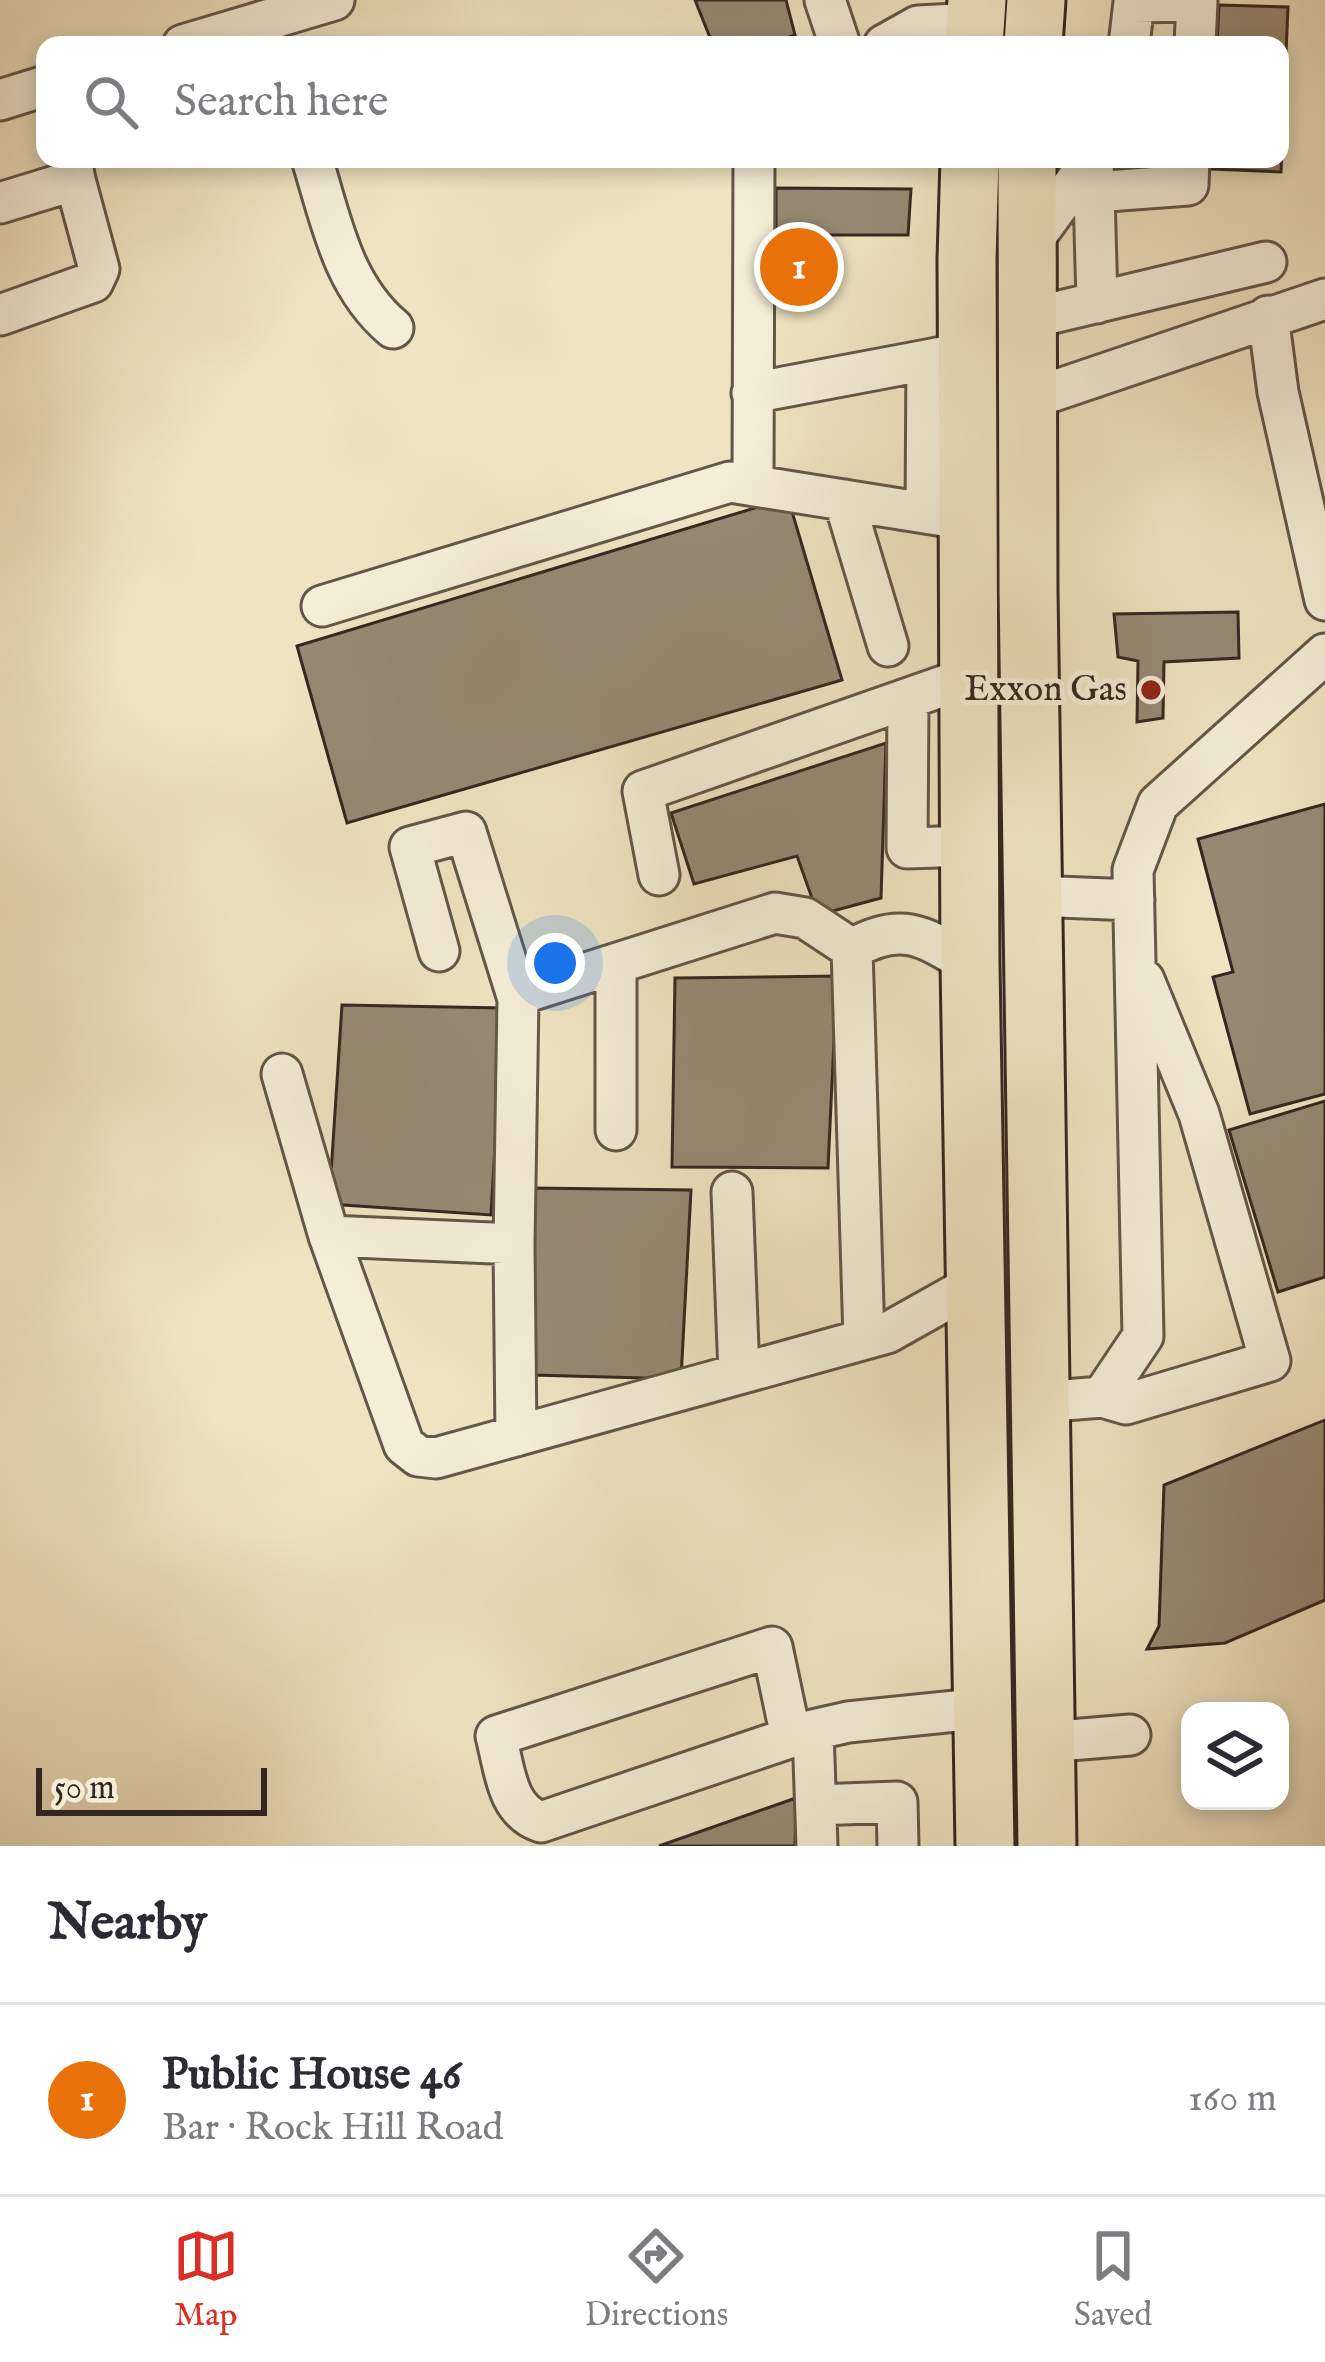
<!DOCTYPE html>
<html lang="en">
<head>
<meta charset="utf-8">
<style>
	body { margin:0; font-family:"IM FELL English",serif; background:#f7f7f7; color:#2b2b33 }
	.controls { position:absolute; right:36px; bottom:36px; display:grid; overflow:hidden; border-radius:24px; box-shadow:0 6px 18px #0003 }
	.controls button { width:108px; height:108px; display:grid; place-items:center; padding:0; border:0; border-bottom:3px solid #e1e1e2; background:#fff; color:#2b2b33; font:60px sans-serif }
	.scale { position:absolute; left:36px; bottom:30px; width:231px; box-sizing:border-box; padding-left:12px; border:6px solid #352720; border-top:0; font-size:33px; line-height:42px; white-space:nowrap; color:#352720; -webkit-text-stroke:9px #f5edd7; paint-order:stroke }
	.you { position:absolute; left:555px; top:963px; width:42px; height:42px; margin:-30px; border:9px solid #fff; border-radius:50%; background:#1a73e8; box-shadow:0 0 0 18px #1a73e833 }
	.badge { display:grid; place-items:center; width:78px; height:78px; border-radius:50%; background:#d93025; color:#fff; font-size:39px; font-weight:700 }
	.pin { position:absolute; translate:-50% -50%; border:6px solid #fff; box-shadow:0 3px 12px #0006 }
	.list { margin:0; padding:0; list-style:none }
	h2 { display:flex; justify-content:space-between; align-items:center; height:156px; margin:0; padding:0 48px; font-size:51px }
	h2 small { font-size:39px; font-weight:400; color:#7c7c81 }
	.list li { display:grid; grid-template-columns:78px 1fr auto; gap:36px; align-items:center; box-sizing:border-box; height:192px; padding:0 48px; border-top:3px solid #e1e1e2 }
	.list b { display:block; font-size:45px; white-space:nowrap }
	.list p { margin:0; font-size:39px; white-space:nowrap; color:#7c7c81 }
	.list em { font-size:39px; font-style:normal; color:#7c7c81 }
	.icon { flex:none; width:66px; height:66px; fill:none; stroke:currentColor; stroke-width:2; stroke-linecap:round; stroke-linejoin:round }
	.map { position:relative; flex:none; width:1325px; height:1846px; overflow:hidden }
	.search { position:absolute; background:#fff; box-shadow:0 6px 18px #0003; left:36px; right:36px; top:36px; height:132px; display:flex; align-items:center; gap:30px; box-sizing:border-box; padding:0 42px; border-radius:24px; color:#7c7c81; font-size:45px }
	.sheet { height:348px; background:#fff }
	nav { display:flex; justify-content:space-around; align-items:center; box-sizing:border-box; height:168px; border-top:3px solid #e1e1e2; background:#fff; font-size:33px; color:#7c7c81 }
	nav a { display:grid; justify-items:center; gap:6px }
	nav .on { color:#d93025 }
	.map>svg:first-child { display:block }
	.building { fill:#968974; stroke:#352720; stroke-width:3 }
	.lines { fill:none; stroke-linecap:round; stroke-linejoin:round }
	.minor-casing { stroke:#645648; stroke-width:45 }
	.highway-casing { stroke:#352720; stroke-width:63 }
	.minor { stroke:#f5edd7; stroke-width:39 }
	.highway { stroke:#efe3c1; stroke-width:57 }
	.poi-dot { fill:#8f2418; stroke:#f5edd7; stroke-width:4.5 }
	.labels { text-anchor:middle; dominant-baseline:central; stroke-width:10; stroke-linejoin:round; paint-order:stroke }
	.poi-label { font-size:36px; fill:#352720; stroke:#f5edd7; text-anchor:end }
</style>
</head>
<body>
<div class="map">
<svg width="1325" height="1846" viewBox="0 0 1325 1846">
	<rect width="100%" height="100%" fill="#efe3c1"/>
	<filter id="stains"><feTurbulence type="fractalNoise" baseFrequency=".00167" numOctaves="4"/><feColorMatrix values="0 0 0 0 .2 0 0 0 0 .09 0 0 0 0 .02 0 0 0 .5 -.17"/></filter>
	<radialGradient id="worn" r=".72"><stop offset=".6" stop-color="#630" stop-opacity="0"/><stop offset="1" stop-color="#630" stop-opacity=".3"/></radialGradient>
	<!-- building -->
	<path class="building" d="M695 0H786L795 35 780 40V45H713Z
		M1219 5 1288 7 1281 172 1212 169V159H1280V45H1217Z
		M776 188 911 189 908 235H824L819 300 776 299Z
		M788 498 842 680 347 823 297 646Z
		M1238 612 1239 658 1164 662 1163 718 1137 722 1138 661 1118 657 1114 614Z
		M886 743 881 898 818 915 797 856 694 884 671 813Z
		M1325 804V1094L1250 1114 1213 977 1233 972 1198 839Z
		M837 976 828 1168 672 1167 675 978Z
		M342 1005 503 1008 491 1215 329 1204Z
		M1325 1101V1277L1278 1292 1229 1130Z
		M531 1188 691 1190 681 1379 532 1375Z
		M1325 1420V1600L1225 1643 1147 1649 1159 1626 1164 1485Z
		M796 1798 795 1846H659Z"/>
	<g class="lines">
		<defs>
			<path id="minor" d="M825 0 840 45
				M183 45 334 0
				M884 45 918 26 975 23
				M1129 45 1134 2 1197 1 1195 45
				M0 100 45 86
				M312 159C331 220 342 285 393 328
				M1093 159 1094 192 1188 185 1189 159
				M1094 192 1097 303
				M0 203 75 180 71 159
				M1027 248 1092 159
				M0 315 93 282 99 269 75 180
				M1268 316 1278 392 1325 600
				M1027 319 1266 262
				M752 393 927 360
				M1027 400 1325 299
				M753 486 754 159
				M844 500 888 646
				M926 513 927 360 968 352
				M322 606 730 482 969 520
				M908 699 907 848 970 846
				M659 875 643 791 969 677
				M1033 896 1134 900
				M852 949C902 920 925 937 970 964
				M517 995 775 913 805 918 852 949 864 1339
				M282 1074 329 1236 404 1445 418 1456 436 1458 887 1333 978 1282
				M616 1130V964
				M732 1192 739 1374
				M329 1236 514 1244 518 999 466 832 410 847 439 951
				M514 1244 516 1436
				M1102 1397 1126 1404 1270 1361 1199 1114 1144 980
				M1040 1402 1102 1397 1143 1336 1133 870 1158 804 1325 654
				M791 1737 772 1647 496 1736C505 1770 506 1810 541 1822L813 1730
				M1046 1742 1130 1735
				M816 1805 897 1802 898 1846
				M817 1846 813 1730 848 1722 985 1708"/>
			<path id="highway" d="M974 45 977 0
				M1033 45 1036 0
				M970 159 967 259 970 964 985 1846
				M1027 159 1028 591 1047 1846"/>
		</defs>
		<!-- minor casing -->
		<use href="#minor" class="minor-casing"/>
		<!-- highway casing -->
		<use href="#highway" class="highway-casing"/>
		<!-- minor -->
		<use href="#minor" class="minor"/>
		<!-- highway -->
		<use href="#highway" class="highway"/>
	</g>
	<!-- markers -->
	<circle class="poi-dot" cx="1151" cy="690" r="12"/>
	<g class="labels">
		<!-- poi labels -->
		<g class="poi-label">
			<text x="1127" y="690">Exxon Gas</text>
		</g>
	</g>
	<rect width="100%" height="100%" filter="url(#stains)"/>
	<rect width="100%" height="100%" fill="url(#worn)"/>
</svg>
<div class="controls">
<button><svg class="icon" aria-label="layers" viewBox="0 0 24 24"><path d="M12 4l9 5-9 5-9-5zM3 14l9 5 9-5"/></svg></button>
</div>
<div class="scale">50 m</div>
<div class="you"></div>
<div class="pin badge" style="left:799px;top:267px;background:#e8710a">1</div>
<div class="search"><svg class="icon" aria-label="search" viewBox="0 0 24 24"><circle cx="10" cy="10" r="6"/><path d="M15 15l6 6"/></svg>Search here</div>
</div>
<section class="sheet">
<h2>Nearby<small></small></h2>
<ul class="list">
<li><span class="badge" style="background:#e8710a">1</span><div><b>Public House 46</b><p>Bar · Rock Hill Road</p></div><em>160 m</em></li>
</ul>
</section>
<nav>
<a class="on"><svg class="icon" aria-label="map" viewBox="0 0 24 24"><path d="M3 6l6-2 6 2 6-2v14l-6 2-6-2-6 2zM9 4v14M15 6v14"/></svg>Map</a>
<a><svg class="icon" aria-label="directions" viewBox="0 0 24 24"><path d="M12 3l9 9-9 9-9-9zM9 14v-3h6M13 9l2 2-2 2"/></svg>Directions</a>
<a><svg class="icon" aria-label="saved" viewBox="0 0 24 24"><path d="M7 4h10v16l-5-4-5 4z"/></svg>Saved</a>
</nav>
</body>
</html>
